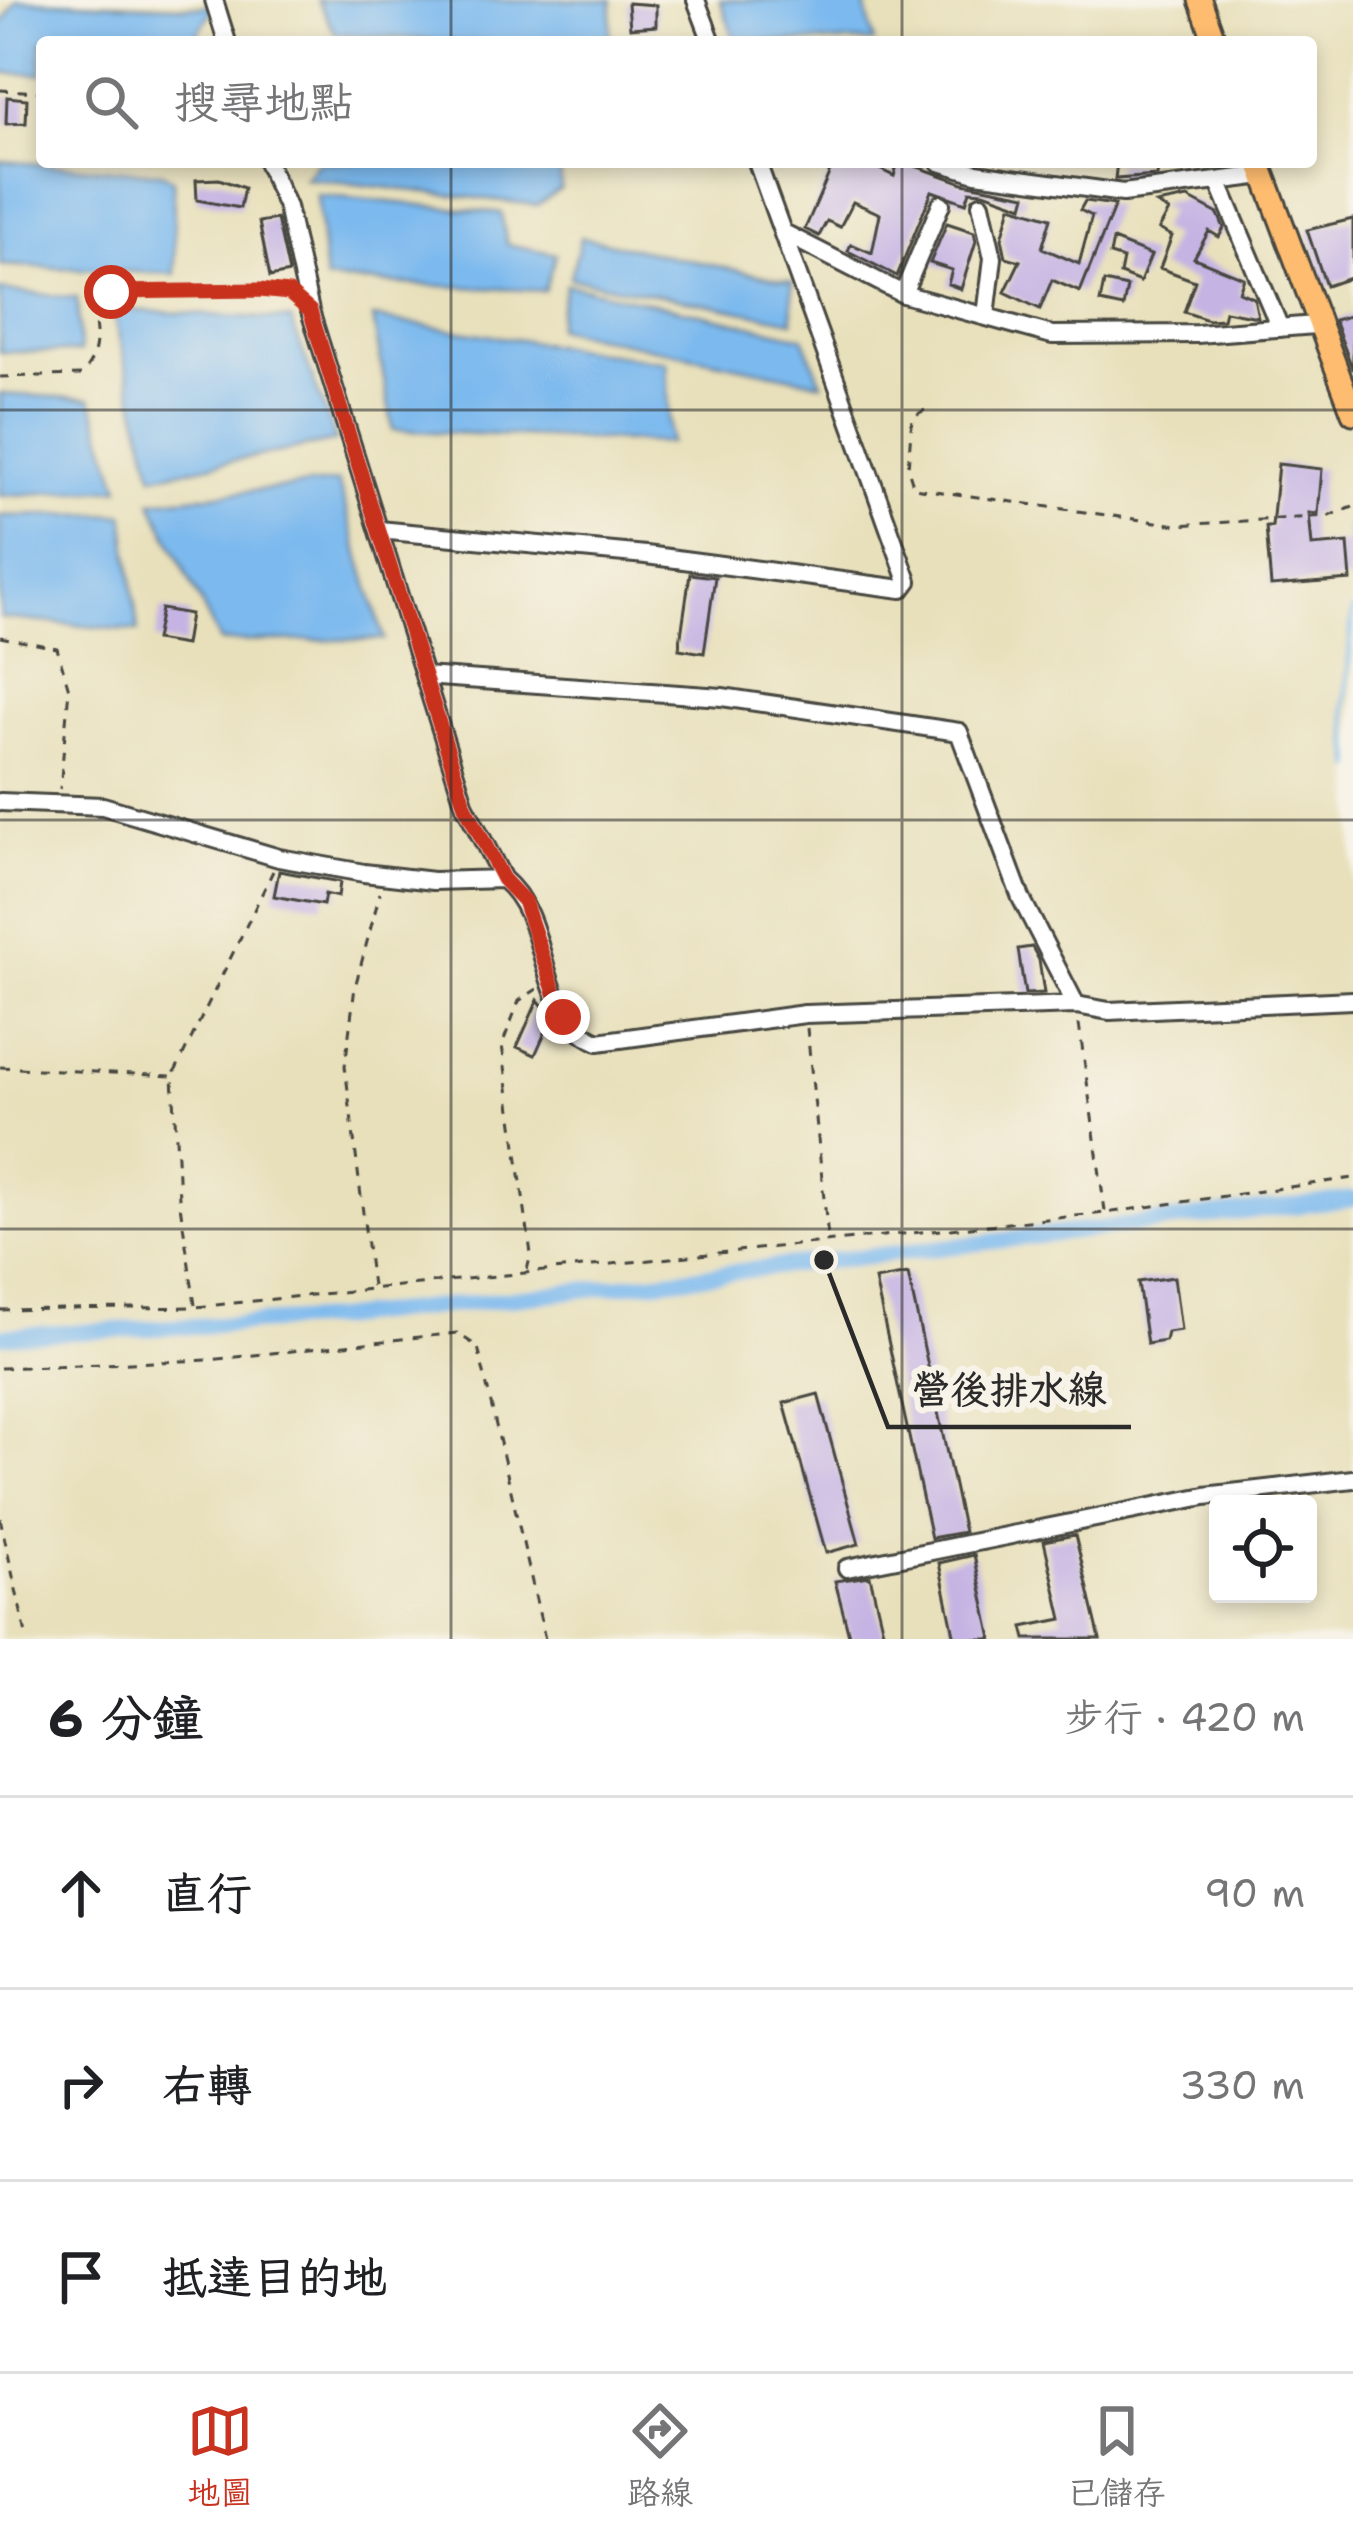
<!DOCTYPE html>
<html lang="zh-TW">
<head>
<meta charset="utf-8">
<style>
	body { margin:0; font-family:"Shantell Sans","LXGW WenKai TC",sans-serif; background:#f2f2f2; color:#202124 }
	.controls { position:absolute; right:36px; bottom:36px; display:grid; overflow:hidden; border-radius:12px; box-shadow:0 6px 18px #0003 }
	.controls button { width:108px; height:108px; display:grid; place-items:center; padding:0; border:0; border-bottom:3px solid #e0e0e0; background:#fff; color:#202124; font:60px sans-serif }
	.stop { position:absolute; width:36px; height:36px; margin:-27px; border:9px solid #c8321e; border-radius:50%; background:#fff }
	.stop.end { background:#c8321e; border-color:#fff; box-shadow:0 3px 12px #0008 }
	.list { margin:0; padding:0; list-style:none }
	h2 { display:flex; justify-content:space-between; align-items:center; height:156px; margin:0; padding:0 48px; font-size:51px }
	h2 small { font-size:39px; font-weight:400; color:#757577 }
	.list li { display:grid; grid-template-columns:78px 1fr auto; gap:36px; align-items:center; box-sizing:border-box; height:192px; padding:0 48px; border-top:3px solid #e0e0e0 }
	.list b { display:block; font-size:45px; white-space:nowrap }
	.list em { font-size:39px; font-style:normal; color:#757577 }
	.icon { flex:none; width:66px; height:66px; fill:none; stroke:currentColor; stroke-width:2; stroke-linecap:round; stroke-linejoin:round }
	.map { position:relative; flex:none; width:1353px; height:1639px; overflow:hidden }
	.search { position:absolute; background:#fff; box-shadow:0 6px 18px #0003; left:36px; right:36px; top:36px; height:132px; display:flex; align-items:center; gap:30px; box-sizing:border-box; padding:0 42px; border-radius:12px; color:#757577; font-size:45px }
	.sheet { height:732px; background:#fff }
	nav { display:flex; justify-content:space-around; align-items:center; box-sizing:border-box; height:168px; border-top:3px solid #e0e0e0; background:#fff; font-size:33px; color:#757577 }
	nav a { display:grid; justify-items:center; gap:6px }
	nav .on { color:#c8321e }
	.map>svg:first-child { display:block }
	.water { fill:#7bb9ee; stroke:#53728c; stroke-width:3 }
	.lines { fill:none; stroke-linecap:round; stroke-linejoin:round }
	.stream { stroke:#7bb9ee; stroke-width:4.5 }
	.canal { stroke:#7bb9ee; stroke-width:16 }
	.building { fill:#c5b3e3 }
	.minor-casing { stroke:#474641; stroke-width:22 }
	.major-casing { stroke:#474641; stroke-width:27 }
	.path { stroke:#474641; stroke-width:3; stroke-dasharray:9 9; stroke-linecap:butt }
	.minor { stroke:#fff; stroke-width:16 }
	.major { stroke:#febc70; stroke-width:21 }
	.route { stroke:#c8321e; stroke-width:15 }
	.grid { fill:none; stroke:#2b2b2b; stroke-width:3; stroke-opacity:0.55 }
	.leader { fill:none; stroke:#2b2b2b; stroke-width:4.5 }
	.callout-dot { fill:#2b2b2b; stroke:#f7f3e8; stroke-width:4.5 }
	.callout-label { font-size:39px; text-anchor:middle; font-weight:bold; fill:#2b2b2b; stroke:#f7f3e8; stroke-width:12; stroke-linejoin:round; paint-order:stroke }
</style>
</head>
<body>
<div class="map">
<svg width="1353" height="1639" viewBox="0 0 1353 1639">
	<rect width="100%" height="100%" fill="#f7f3e8"/>
	<filter id="ink" filterUnits="userSpaceOnUse"><feTurbulence type="fractalNoise" baseFrequency=".00833" numOctaves="2"/><feDisplacementMap in="SourceGraphic" scale="24" xChannelSelector="R" yChannelSelector="G"/><feConvolveMatrix kernelMatrix="1 2 1 2 8 2 1 2 1" color-interpolation-filters="sRGB"/></filter>
	<filter id="wash" filterUnits="userSpaceOnUse"><feTurbulence type="fractalNoise" baseFrequency=".004" numOctaves="4" result="noise"/><feDisplacementMap in="SourceGraphic" scale="48" xChannelSelector="R" yChannelSelector="G"/><feGaussianBlur stdDeviation="2.7" result="paint"/><feColorMatrix in="noise" values="0 0 0 0 0 0 0 0 0 0 0 0 0 0 0 0 0 1.4 0 .05"/><feComposite in="paint" operator="in"/></filter>
	<g filter="url(#wash)">
		<rect width="100%" height="100%" fill="#e8e0bb"/>
		<!-- water -->
		<path class="water" d="M17 0 199 7 215 4 193 42H42V74L0 73V27Z
			M317 0H612L610 42H465L336 34Z
			M720 0H864L874 42H736Z
			M0 161 162 173 173 180 175 274 0 265Z
			M318 162H560L561 189 537 205 305 178Z
			M317 195 501 213 507 244 556 254 544 291 325 280Z
			M581 237 792 282 793 321 570 278Z
			M566 284 803 337 822 383 556 328Z
			M0 290 77 298 80 352H0Z
			M112 309 291 320 336 441 153 476Z
			M373 318 667 362 670 443 393 430Z
			M0 394 91 399 120 488 0 496Z
			M338 482 384 639 220 642 151 501Z
			M124 514 138 631 0 618V516Z"/>
		<g class="lines">
			<!-- stream -->
			<path class="stream" d="M1353 526 1348 528 1353 548
				M1353 610 1345 707 1353 767"/>
			<!-- canal -->
			<path class="canal" d="M0 1336 335 1319 1353 1199"/>
		</g>
		<g id="blocks">
			<!-- building -->
			<path class="building" d="M628 3 656 5V26L630 28Z
				M7 97 27 99 26 123 6 124Z
				M834 162H865L894 176 898 162H904L963 183 1026 195 1023 206 984 192 970 191 966 203 932 191 897 276 848 251 851 244 872 253 880 214 853 202 840 227 827 221 819 236 805 229Z
				M1117 162 1158 169 1157 176 1115 179Z
				M219 179 244 188 240 208 197 200 196 180Z
				M1188 198 1218 214 1224 228 1219 237 1209 231 1194 258 1244 278 1239 292 1254 298 1258 317 1225 311 1223 319 1208 320 1184 312 1195 281 1160 268 1172 236 1159 229 1169 211 1157 204Z
				M1085 201 1115 205 1080 292 1052 280 1040 309 1005 292 1020 261 1006 257 1002 238 1011 206 1051 218 1042 248 1079 264 1092 216 1080 210Z
				M277 219 289 273 270 277 259 222Z
				M1353 219V277L1326 286 1307 230Z
				M947 223 974 232 976 241 961 289 948 284 952 270 930 263Z
				M1113 240 1151 255 1140 282 1120 274 1123 259 1110 255Z
				M1104 282 1127 287 1123 307 1100 302Z
				M1353 315V370L1334 320Z
				M1278 464 1322 469 1318 514 1309 513 1312 546 1348 543 1351 580 1271 586 1266 527H1272Z
				M690 574 715 577 704 653 679 649Z
				M161 609 190 614 185 645 155 640Z
				M279 871 340 882 338 897 325 894 323 905 274 896Z
				M1032 947 1039 960 1044 993 1025 994 1018 949Z
				M538 1000 552 1017 535 1055 517 1047Z
				M908 1274 964 1532 931 1538 875 1280Z
				M1174 1277 1181 1330 1167 1332 1165 1341 1147 1344 1138 1282Z
				M818 1394 859 1544 826 1553 784 1403Z
				M1075 1535 1100 1639H1026L1023 1627 1062 1619 1044 1541Z
				M974 1555 992 1639H955L939 1563Z
				M870 1576 885 1639H850L835 1581Z"/>
		</g>
	</g>
	<g filter="url(#ink)">
		<use href="#blocks" fill-opacity="0" stroke="#474641" stroke-width="3"/>
		<g class="lines">
			<defs>
				<path id="minor" d="M214 0 227 42
					M696 0 712 42
					M267 162 287 207 310 311 465 806 503 879
					M940 162 976 173 1123 193 1264 175
					M1218 181 1280 328
					M981 204 993 258 986 316
					M784 233 903 294 1052 335 1197 334 1316 325
					M903 294 941 204
					M379 530 646 555 902 589 908 581 757 162
					M424 676 722 697 959 732 1021 898 1076 1005
					M0 802 103 806 279 858 364 873 433 881 503 879C555 922 532 1013 598 1042L805 1014 1076 1005 1109 1011 1353 1000
					M847 1568 1205 1496 1353 1479"/>
				<path id="major" d="M1200 0 1215 42
					M1259 162 1353 413"/>
			</defs>
			<!-- minor casing -->
			<use href="#minor" class="minor-casing"/>
			<!-- major casing -->
			<use href="#major" class="major-casing"/>
			<!-- path -->
			<path class="path" d="M0 90 42 92
				M0 377 81 375C99 355 98 337 93 312L111 292 219 288 290 294
				M925 410 912 417 908 469 914 488 1178 525 1329 516 1353 507
				M0 637 57 648 69 689 60 789
				M1079 1024 1105 1211
				M807 1028 828 1239
				M0 1067 171 1076
				M527 1270 531 1254 502 1045 519 1001 537 989
				M372 1286 345 1066 355 987 380 893
				M195 1305 179 1198 173 1076 273 871
				M0 1310 196 1307 1105 1213 1353 1178
				M0 1368 208 1360 457 1333 478 1347 545 1639
				M0 1518 27 1639"/>
			<!-- minor -->
			<use href="#minor" class="minor"/>
			<!-- major -->
			<use href="#major" class="major"/>
		</g>
	</g>
	<g class="lines" filter="url(#ink)">
		<!-- route -->
		<path class="route" d="M111 292 260 290 289 293 310 311 465 806 503 879 524 901 563 1017"/>
	</g>
	<!-- grid -->
	<path class="grid" d="M451 0V42M902 0V42M451 162V1639M902 162V1639M0 410H1353M0 820H1353M0 1229H1353"/>
	<!-- callouts -->
	<path class="leader" d="M824 1260L888 1427H1131"/>
	<circle class="callout-dot" cx="824" cy="1260" r="12"/>
	<g class="callout-label">
		<text x="1009" y="1403">營後排水線</text>
	</g>
</svg>
<div class="controls">
<button><svg class="icon" aria-label="locate" viewBox="0 0 24 24"><circle cx="12" cy="12" r="6"/><path d="M12 2v4M12 18v4M2 12h4M18 12h4"/></svg></button>
</div>
<div class="stop" style="left:111px;top:292px"></div>
<div class="stop end" style="left:563px;top:1017px"></div>
<div class="search"><svg class="icon" aria-label="search" viewBox="0 0 24 24"><circle cx="10" cy="10" r="6"/><path d="M15 15l6 6"/></svg>搜尋地點</div>
</div>
<section class="sheet">
<h2>6 分鐘<small>步行 · 420 m</small></h2>
<ul class="list">
<li><svg class="icon" aria-label="ahead" viewBox="0 0 24 24"><path d="M12 20V5M6 11l6-6 6 6"/></svg><div><b>直行</b></div><em>90 m</em></li>
<li><svg class="icon" aria-label="right" viewBox="0 0 24 24"><path d="M7 20v-9h11M14 6l5 5-5 5"/></svg><div><b>右轉</b></div><em>330 m</em></li>
<li><svg class="icon" aria-label="arrive" viewBox="0 0 24 24"><path d="M6 21V4h12l-3 4 3 4H6"/></svg><div><b>抵達目的地</b></div></li>
</ul>
</section>
<nav>
<a class="on"><svg class="icon" aria-label="map" viewBox="0 0 24 24"><path d="M3 6l6-2 6 2 6-2v14l-6 2-6-2-6 2zM9 4v14M15 6v14"/></svg>地圖</a>
<a><svg class="icon" aria-label="directions" viewBox="0 0 24 24"><path d="M12 3l9 9-9 9-9-9zM9 14v-3h6M13 9l2 2-2 2"/></svg>路線</a>
<a><svg class="icon" aria-label="saved" viewBox="0 0 24 24"><path d="M7 4h10v16l-5-4-5 4z"/></svg>已儲存</a>
</nav>
</body>
</html>
